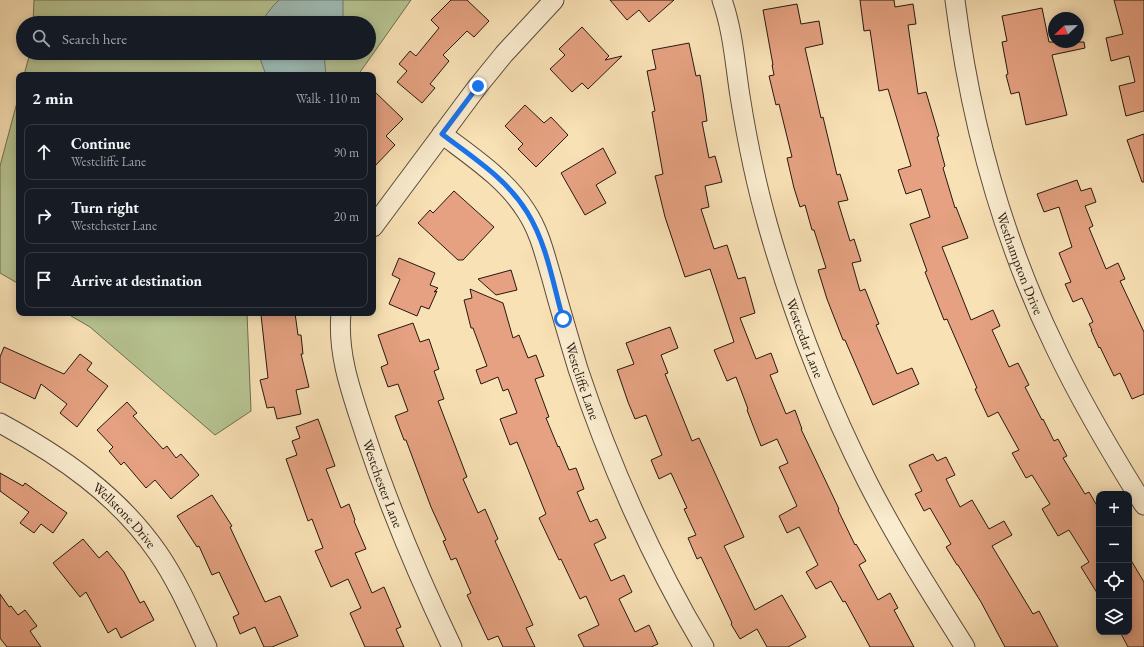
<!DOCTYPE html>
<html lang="en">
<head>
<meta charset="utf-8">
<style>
	body { margin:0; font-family:"EB Garamond",serif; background:#20242c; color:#f1f3f6 }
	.controls { position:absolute; right:12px; bottom:12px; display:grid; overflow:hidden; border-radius:8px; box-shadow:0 2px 10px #0003 }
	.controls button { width:36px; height:36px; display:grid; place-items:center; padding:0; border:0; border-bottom:1px solid #363941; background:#171b24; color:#f1f3f6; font:20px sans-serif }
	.compass { position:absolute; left:1048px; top:12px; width:36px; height:36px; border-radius:50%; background:#171b24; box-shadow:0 2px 10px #0003; rotate:247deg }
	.stop { position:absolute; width:12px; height:12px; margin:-9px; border:3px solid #1a73e8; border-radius:50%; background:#fff }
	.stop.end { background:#1a73e8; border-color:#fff; box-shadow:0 1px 4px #0008 }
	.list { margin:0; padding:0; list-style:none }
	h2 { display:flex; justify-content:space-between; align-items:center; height:52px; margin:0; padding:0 16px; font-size:17px }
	h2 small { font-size:13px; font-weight:400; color:#9ea1a6 }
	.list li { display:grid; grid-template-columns:26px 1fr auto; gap:12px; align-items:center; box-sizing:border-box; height:56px; margin:0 8px 8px; padding:0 8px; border:1px solid #363941; border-radius:8px }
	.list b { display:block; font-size:15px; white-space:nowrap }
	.list p { margin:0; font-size:13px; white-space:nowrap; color:#9ea1a6 }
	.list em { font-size:13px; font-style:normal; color:#9ea1a6 }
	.icon { flex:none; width:22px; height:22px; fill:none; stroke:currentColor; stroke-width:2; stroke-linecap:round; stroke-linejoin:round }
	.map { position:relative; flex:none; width:1144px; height:647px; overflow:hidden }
	.search { position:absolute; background:#171b24; box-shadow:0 2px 10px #0003; left:16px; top:16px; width:360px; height:44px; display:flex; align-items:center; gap:10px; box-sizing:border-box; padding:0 14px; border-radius:22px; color:#9ea1a6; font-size:15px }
	.panel { position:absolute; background:#171b24; box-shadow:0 2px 10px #0003; left:16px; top:72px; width:360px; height:244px; border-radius:8px }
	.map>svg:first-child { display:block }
	.green { fill:#b7c492; stroke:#6f6e51 }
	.water { fill:#9fbcb5; stroke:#6f7a73 }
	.building { fill:#e5a181; stroke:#271810 }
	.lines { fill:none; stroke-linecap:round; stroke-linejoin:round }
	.minor-casing { stroke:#5b4a39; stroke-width:21 }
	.minor { stroke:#faeccf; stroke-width:19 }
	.route { stroke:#1a73e8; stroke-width:5 }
	.labels { text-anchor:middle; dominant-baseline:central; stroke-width:3; stroke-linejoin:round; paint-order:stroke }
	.street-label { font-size:14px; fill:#271810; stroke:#faeccf }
</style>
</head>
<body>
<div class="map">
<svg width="1144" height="647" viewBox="0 0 1144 647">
	<rect width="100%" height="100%" fill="#f8e1b5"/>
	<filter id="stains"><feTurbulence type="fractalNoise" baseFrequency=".005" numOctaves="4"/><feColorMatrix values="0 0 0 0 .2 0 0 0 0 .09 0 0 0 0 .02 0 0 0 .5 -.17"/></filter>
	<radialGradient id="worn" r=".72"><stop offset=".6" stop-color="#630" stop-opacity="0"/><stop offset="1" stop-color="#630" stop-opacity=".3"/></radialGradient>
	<!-- green -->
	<path class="green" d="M34 0H411L358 75H24L30 53H369V23H33Z
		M19 95V284L0 273V166Z
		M66 313H247L251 411 215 435 90 327Z"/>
	<!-- water -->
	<path class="water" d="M279 0H343V16L339 23H260L273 6Z
		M258 53H325L324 55 326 75H266Z"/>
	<!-- building -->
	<path class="building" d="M451 0H467L489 21 474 37 467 31 443 55 449 61 430 84 435 88 422 103 397 82 407 71 399 64 410 51 416 56 439 28 431 20Z
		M610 0H674L649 22 639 10 627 20Z
		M860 0H894L895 7 913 4 916 24 908 25 918 94 926 92 939 136 937 137 945 166 943 168 955 208 956 207 968 238 942 247 971 320 993 310 1000 326 992 330 1009 367 1018 363 1029 385 1025 387 1042 420 1043 419 1054 441 1058 439 1067 456 1063 458 1085 494 1089 492 1099 509V596L1081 567 1089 562 1069 530 1058 536 1042 509 1050 504 1032 475 1026 478 1012 453 1019 450 998 412 988 417 975 389 977 388 947 319 944 320 925 272 927 271 910 224 930 217 921 189 906 194 898 170 911 166 888 89 879 91 870 30 864 31Z
		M1114 0H1144V111L1126 116 1119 86 1135 82 1129 56 1111 61 1106 38 1123 34Z
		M797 4 801 24 819 21 823 44 805 48 821 118 823 117 837 175 840 174 848 200 838 202 850 241 854 239 861 261 852 263 860 291 865 289 879 324 876 325 897 374 912 368 919 384 873 405 845 340H843L827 299 818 270 826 268 814 230H812L805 205 800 207 794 188 787 158 792 157 779 104 776 105 769 76 774 75 772 65H773L763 10Z
		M1042 8 1049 42H1084L1085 48 1052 55 1067 115 1026 125 1019 92 1011 94 1006 75 1008 74 1002 42 1007 41 1002 16Z
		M582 27 609 56 605 60 622 56 588 89 582 83 572 92 550 69 565 55 559 49Z
		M689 43 696 76 700 75 703 93 707 121 702 122 709 158 715 156 722 182 705 186 709 207 701 209 714 249 727 245 738 279 745 277 755 313 740 318 756 359 771 353 778 372 770 375 786 414 795 410 802 429H801L839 509 838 510 855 545 856 544 866 561 859 565 878 600 890 593 898 608 894 610 914 647H870L845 601 843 602 831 581 816 589 806 572 818 565 799 527 787 533 779 516 797 506 779 467 788 463 777 439 761 446 747 410 748 409 736 377 727 381 714 350 734 342 710 269 685 277 665 217 655 176 663 174 652 112 655 111 647 71 656 69 652 50Z
		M373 90 403 119 386 136 395 145 373 168Z
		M525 105 544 123 551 117 568 135 536 167 518 149 523 144 505 126Z
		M1144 134V182H1142L1127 140Z
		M603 148 616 173 596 185 606 203 585 215 561 173Z
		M1077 180 1081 191 1091 188 1096 202 1085 206 1093 226 1089 228 1106 269 1118 263 1125 279 1120 281 1144 332V394L1132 399 1120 373 1114 376 1100 347 1099 348 1091 330H1092L1089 324 1093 322 1082 298 1073 302 1065 284 1071 282 1059 253 1072 247 1059 207 1044 212 1037 194Z
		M454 191 494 227 463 260H458L418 223 430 210 433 213Z
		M399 258 435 273 430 285 438 288 434 292 437 291 429 309 421 306 417 316 389 304 400 279 392 275Z
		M511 270 517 290 496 295 478 279Z
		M470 289 503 303 513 338 519 335 528 358 536 355 544 376 535 379 549 417 546 418 558 447 559 446 569 470 576 468 584 489 577 492 590 522 597 519 606 538 594 544 611 581 624 575 632 592 619 599 635 632 649 625 658 644 651 647H584L578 635 599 625 586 596 580 599 561 559 559 560 539 518 546 514 517 442 510 445 500 419 517 413 508 389 503 391 498 377 481 384 476 370 487 366 473 328H471L464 300 472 298Z
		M274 313H295L298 335H301L303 354H301L309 387 296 390 301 414 277 419 274 407 267 408 260 380 268 378 261 315Z
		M413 323 420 342 429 339 439 369 434 371 444 399 438 401 467 477 463 479 478 513 485 509 498 539 495 541 533 625 526 628 535 647H503L498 636 488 640 467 595 471 593 456 558 451 560 443 541 446 540 431 507 406 440H404L395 416 408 411 398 384 388 387 381 367 388 364 378 335Z
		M670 327 678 348 661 355 668 373 665 374 692 441 699 438 744 537 724 546 755 610 782 595 806 637 788 647H767L757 629 740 639 731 624 732 623 701 557 697 559 688 538 696 535 684 509 687 508 671 473 659 479 651 460 662 455 646 415 635 419 628 402 617 370 634 364 626 343Z
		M4 347 64 374 80 354 92 363 87 370 108 386 77 427 60 413 67 404 41 384 35 399 0 382V357Z
		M127 402 137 413 133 416 163 449 167 446 176 458 181 454 199 475 171 499 155 480 146 488 124 462 121 465 109 451 113 447 97 430Z
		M318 419 335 466 326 469 341 508 349 504 355 520 354 521 366 549 355 553 372 593 384 587 401 627 396 629 404 647H365L350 613 361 608 348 579 331 587 315 551 323 548 312 519 308 521 286 459 297 455 292 441 300 438 296 427Z
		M933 454 937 461 946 457 955 475 946 479 960 507 972 500 989 529 1004 521 1012 535 992 546 1033 614 1039 611 1058 647H1005L981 602 958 565H957L946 547 951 544 930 508 924 511 915 494 922 491 909 465Z
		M0 473 23 486 25 483 67 513 53 533 41 524 34 533 20 523 29 512 0 491Z
		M212 495 232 526 230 527 265 602 280 596 298 636 272 647H264L255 627 240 634 233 617 239 614 219 572 212 575 199 546 197 547 177 516Z
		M83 539 99 558 107 551 124 572 140 603 144 601 154 620 121 638 116 628 108 633 86 592 80 597 53 563Z
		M1129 557 1144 582V647H1128L1120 632H1129Z
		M0 594 9 607 11 606 18 615 25 610 37 626 30 631 41 647H7L0 638Z"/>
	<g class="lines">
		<defs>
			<g id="minor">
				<path id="s1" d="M722 0C733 31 735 64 740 96 747 140 756 184 768 226 793 314 826 400 867 481 896 538 931 593 965 647"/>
				<path id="s2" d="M955 0C970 120 1002 238 1055 347 1081 402 1112 454 1144 505"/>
				<path id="s3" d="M442 134C472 157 506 179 526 211 540 232 545 256 552 279 560 309 569 339 578 369 609 463 653 562 704 647"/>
				<path d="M373 227 478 86 504 54 554 0"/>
				<path id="s4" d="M341 313C337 355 352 394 365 434 389 507 419 578 452 647"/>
				<path id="s5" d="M0 423C61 456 118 495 158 553 178 582 192 615 207 647"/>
			</g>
		</defs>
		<!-- minor casing -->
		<use href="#minor" class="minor-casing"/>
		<!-- minor -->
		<use href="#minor" class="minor"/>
	</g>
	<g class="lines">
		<!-- route -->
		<path class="route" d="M478 86 442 134C472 157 507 179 527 212 547 244 553 284 563 319"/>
	</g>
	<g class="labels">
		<!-- street labels -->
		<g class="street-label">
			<text stroke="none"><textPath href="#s2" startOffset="272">Westhampton Drive</textPath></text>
			<text stroke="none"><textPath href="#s1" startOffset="349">Westcedar Lane</textPath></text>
			<text stroke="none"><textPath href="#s3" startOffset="294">Westcliffe Lane</textPath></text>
			<text stroke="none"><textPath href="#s4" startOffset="177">Westchester Lane</textPath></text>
			<text stroke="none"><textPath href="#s5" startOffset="156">Wellstone Drive</textPath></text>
		</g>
	</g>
	<rect width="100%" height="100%" filter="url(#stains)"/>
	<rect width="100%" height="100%" fill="url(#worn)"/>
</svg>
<div class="controls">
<button>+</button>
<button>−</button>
<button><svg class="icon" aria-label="locate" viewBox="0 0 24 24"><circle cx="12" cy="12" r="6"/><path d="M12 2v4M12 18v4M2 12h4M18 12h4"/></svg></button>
<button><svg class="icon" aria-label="layers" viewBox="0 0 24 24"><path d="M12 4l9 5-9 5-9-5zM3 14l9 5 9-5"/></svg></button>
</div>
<svg class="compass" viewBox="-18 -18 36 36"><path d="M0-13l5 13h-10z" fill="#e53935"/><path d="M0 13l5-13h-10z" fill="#9ea1a6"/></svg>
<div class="stop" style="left:563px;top:319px"></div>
<div class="stop end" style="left:478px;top:86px"></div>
<div class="search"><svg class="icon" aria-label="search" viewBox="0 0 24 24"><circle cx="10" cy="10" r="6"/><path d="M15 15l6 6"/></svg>Search here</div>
<section class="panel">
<h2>2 min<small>Walk · 110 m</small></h2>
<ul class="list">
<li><svg class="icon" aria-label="ahead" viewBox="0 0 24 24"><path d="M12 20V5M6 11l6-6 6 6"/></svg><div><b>Continue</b><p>Westcliffe Lane</p></div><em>90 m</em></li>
<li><svg class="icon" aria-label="right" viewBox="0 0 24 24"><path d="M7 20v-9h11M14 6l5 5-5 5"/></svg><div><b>Turn right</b><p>Westchester Lane</p></div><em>20 m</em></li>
<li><svg class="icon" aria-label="arrive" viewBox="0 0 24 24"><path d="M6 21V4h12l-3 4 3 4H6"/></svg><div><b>Arrive at destination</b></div></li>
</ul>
</section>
</div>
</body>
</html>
